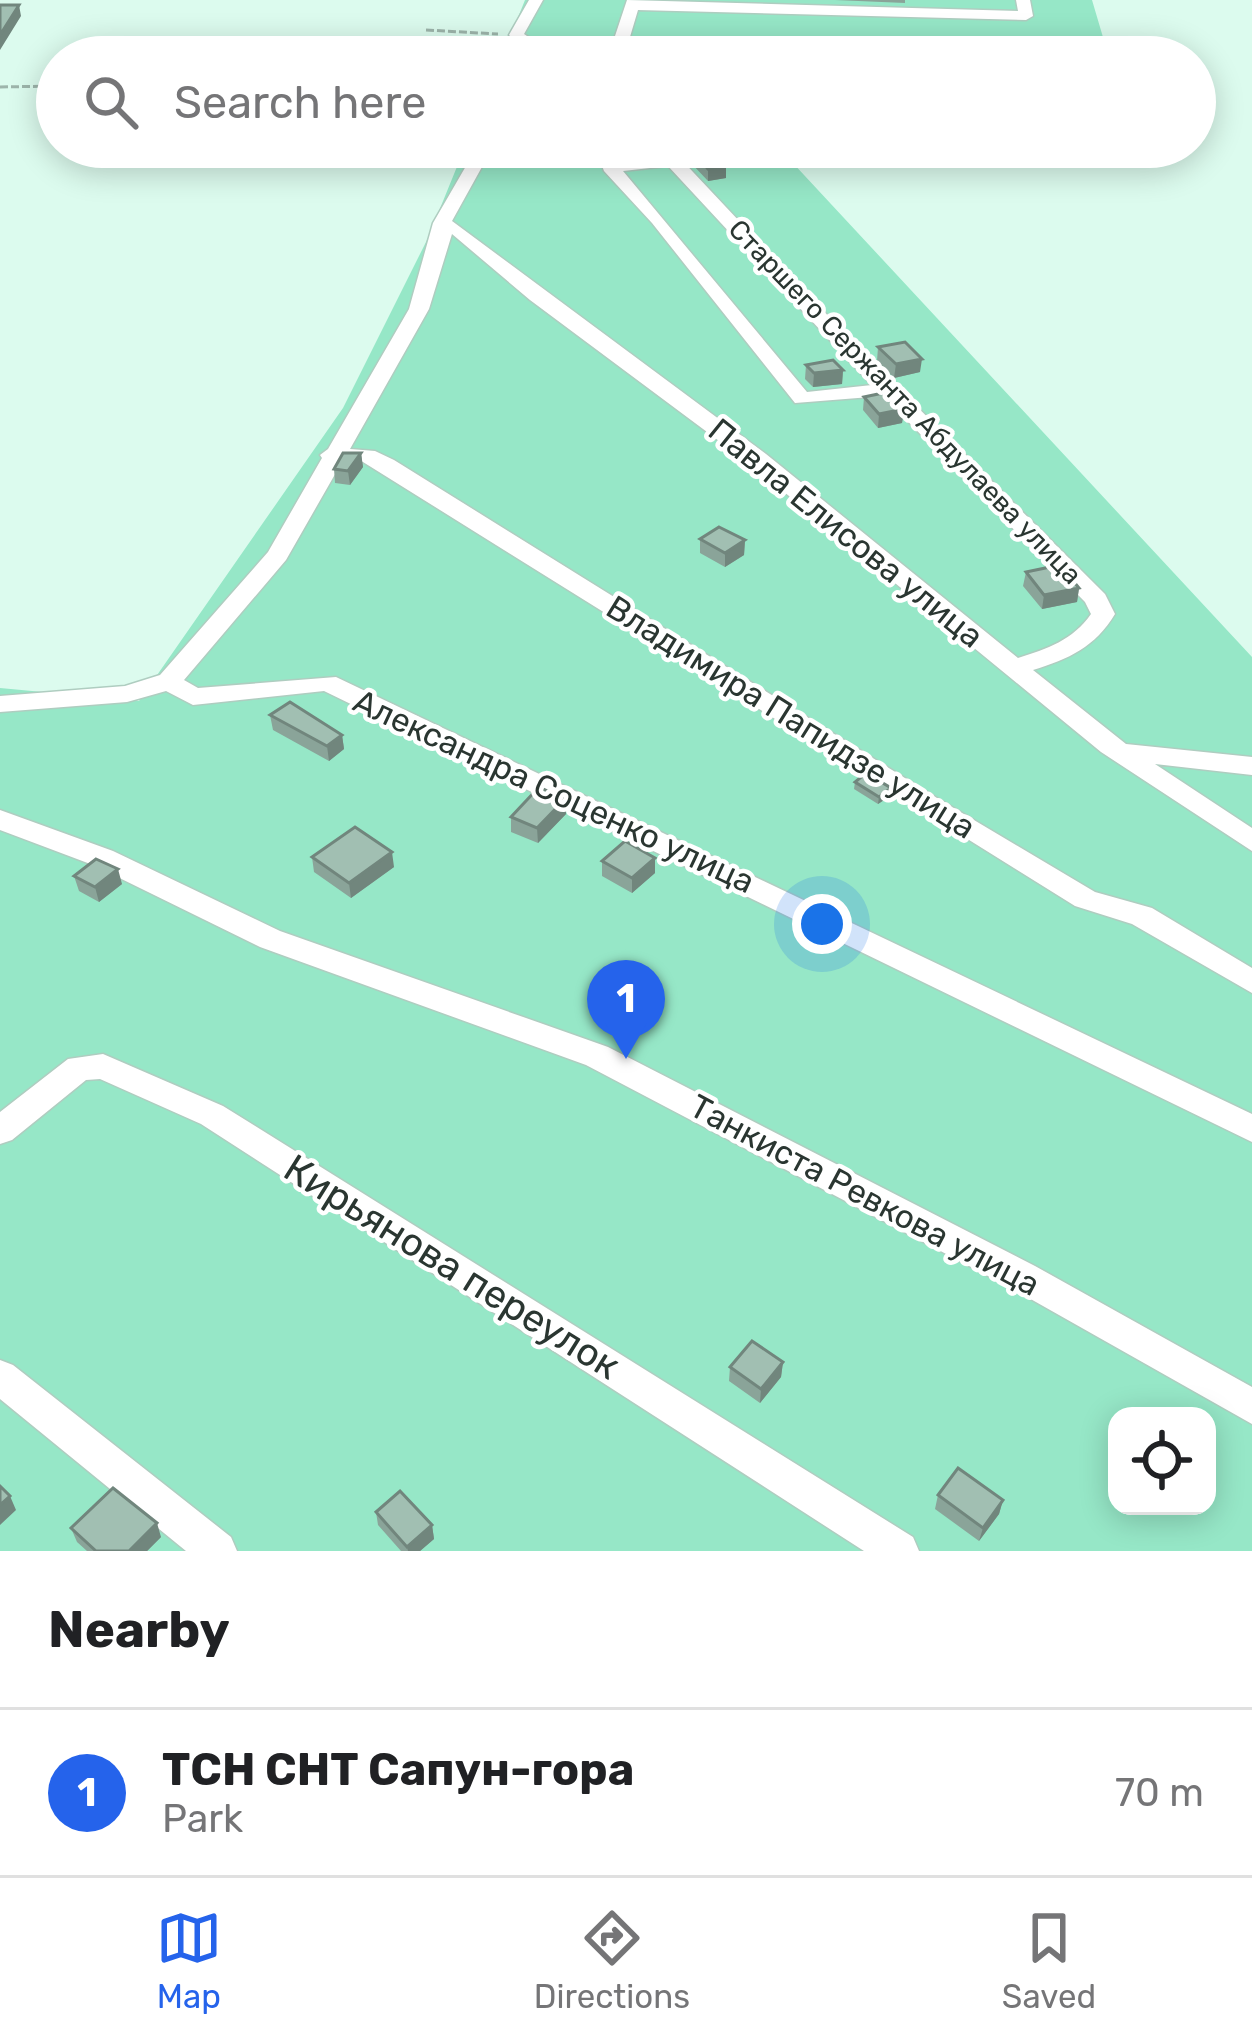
<!DOCTYPE html>
<html lang="en">
<head>
<meta charset="utf-8">
<style>
	body { margin:0; font-family:Rubik,sans-serif; background:#f2f2f2; color:#202124 }
	.controls { position:absolute; right:36px; bottom:36px; display:grid; overflow:hidden; border-radius:24px; box-shadow:0 6px 30px #0003 }
	.controls button { width:108px; height:108px; display:grid; place-items:center; padding:0; border:0; border-bottom:3px solid #e0e0e0; background:#fff; color:#202124; font:60px sans-serif }
	.you { position:absolute; left:822px; top:924px; width:42px; height:42px; margin:-30px; border:9px solid #fff; border-radius:50%; background:#1a73e8; box-shadow:0 0 0 18px #1a73e833 }
	.badge { display:grid; place-items:center; width:78px; height:78px; border-radius:50%; background:#2563eb; color:#fff; font-size:39px; font-weight:700 }
	.pin { position:absolute; translate:-50% -99px; filter:drop-shadow(0 3px 6px #0008) }
	.pin::after { content:''; position:absolute; top:63px; width:42px; height:36px; background:inherit; clip-path:polygon(0 0,100% 0,50% 100%) }
	.list { margin:0; padding:0; list-style:none }
	h2 { display:flex; justify-content:space-between; align-items:center; height:156px; margin:0; padding:0 48px; font-size:51px }
	h2 small { font-size:39px; font-weight:400; color:#757577 }
	.list li { display:grid; grid-template-columns:78px 1fr auto; gap:36px; align-items:center; box-sizing:border-box; height:168px; padding:0 48px; border-top:3px solid #e0e0e0 }
	.list b { display:block; font-size:45px; white-space:nowrap }
	.list p { margin:0; font-size:39px; white-space:nowrap; color:#757577 }
	.list em { font-size:39px; font-style:normal; color:#757577 }
	.icon { flex:none; width:66px; height:66px; fill:none; stroke:currentColor; stroke-width:2; stroke-linecap:round; stroke-linejoin:round }
	.map { position:relative; flex:none; width:1252px; height:1551px; overflow:hidden }
	.search { position:absolute; background:#fff; box-shadow:0 6px 30px #0003; left:36px; right:36px; top:36px; height:132px; display:flex; align-items:center; gap:30px; box-sizing:border-box; padding:0 42px; border-radius:66px; color:#757577; font-size:45px }
	.sheet { height:324px; background:#fff }
	nav { display:flex; justify-content:space-around; align-items:center; box-sizing:border-box; height:168px; border-top:3px solid #e0e0e0; background:#fff; font-size:33px; color:#757577 }
	nav a { display:grid; justify-items:center; gap:6px }
	nav .on { color:#2563eb }
	.map>svg:first-child { display:block }
	.green { fill:#96e7c7; fill-rule:evenodd }
	.lines { fill:none; stroke-linecap:round; stroke-linejoin:round }
	.minor-casing { stroke:#afcdc0; stroke-width:3 }
	.path { stroke:#9db5ab; stroke-width:3; stroke-dasharray:8 3; stroke-linecap:butt }
	.minor { fill:#fff; fill-rule:evenodd }
	.wall { fill:#8aa499 }
	.shaded-wall { fill:#71867d }
	.building { fill:#a1bfb2; stroke:#71867d; stroke-width:3 }
	.labels { text-anchor:middle; dominant-baseline:central; stroke-width:9; stroke-linejoin:round; paint-order:stroke }
	.far-street-label { font-size:27px; fill:#2a3631; stroke:#fff }
	.street-label { font-size:33px; fill:#2a3631; stroke:#fff }
	.near-street-label { font-size:39px; fill:#2a3631; stroke:#fff }
</style>
</head>
<body>
<div class="map">
<svg width="1252" height="1551" viewBox="0 0 1252 1551">
	<rect width="100%" height="100%" fill="#dcfbee"/>
	<!-- green -->
	<path class="green" d="M525 0H1092L1105 44 747 38 745 57H502Z
		M465 147H778L1252 657V1551H0V688L139 701 343 408 428 238ZM1117 1416H1207V1506H1117Z"/>
	<g class="lines">
		<defs>
			<path id="minor" d="M529 0H543L524 34 533 40 527 57H511L517 42 509 35Z
				M627 0 1018 11 1016 0H1030L1033 16 1026 20 638 10 624 57H608Z
				M655 42 668 45 665 57H649Z
				M477 147H493L452 221 766 454 1018 658C1047 649 1073 640 1091 614L1085 602 883 396 795 403 652 223 604 171 595 147H611L616 161 678 156 863 353 1105 594 1115 614C1095 647 1069 659 1033 670L1126 744 1252 757V775L1155 764 1252 828V851L1101 752 750 464 530 300 452 234 429 309 350 449 375 451 394 460 937 798 1095 892 1152 908 1252 968V993L1132 924 1075 906 363 462H342L286 560 184 680 198 688 336 677 1252 1114V1142L324 691 193 705 166 691 127 702 0 712V696L125 686 160 675 268 552 322 458 320 455 328 449 409 309 433 223ZM668 166 849 361 872 385 807 392 623 171Z
				M0 810 113 851 280 931 608 1047 1035 1266 1252 1387V1424L1011 1288 586 1065 260 947 93 865 0 830Z
				M103 1054 223 1106 913 1537 919 1551H864L201 1124 100 1079 86 1080 12 1140 0 1144V1112L68 1059Z
				M0 1360 13 1365 231 1537 237 1551H186L0 1399Z"/>
		</defs>
		<!-- minor casing -->
		<use href="#minor" class="minor-casing"/>
		<!-- path -->
		<path class="path" d="M426 30 498 34
			M0 87 57 86
			M431 147 457 161"/>
		<!-- minor -->
		<use href="#minor" class="minor"/>
	</g>
	<!-- wall -->
	<path class="wall" d="M835 0H905V3Z
		M685 147H713L726 165V178L708 181 691 163Z
		M878 347 920 372 894 378 877 361Z
		M806 365 843 370 842 384 813 387 805 379Z
		M864 397 904 409 902 423 878 428 863 410Z
		M361 453 363 467 350 485 335 483 334 469Z
		M700 539 745 540 744 555 725 567 700 553Z
		M1026 572 1079 588 1077 602 1042 609 1023 586Z
		M270 715 342 735 344 749 329 761 273 730Z
		M855 782 890 796 878 804 854 789Z
		M565 799 566 814 538 843 511 832V817Z
		M312 857 394 867 351 898 314 872Z
		M602 861 655 873 632 893 602 876Z
		M74 876 122 884 99 902 79 891Z
		M783 1362 781 1377 760 1403 729 1381 730 1367Z
		M938 1495 1003 1500 999 1514 979 1541 935 1509Z
		M376 1512 432 1525 434 1539 420 1551H401L378 1525Z
		M71 1528 161 1537 147 1551H87L77 1542Z"/>
	<!-- shaded-wall -->
	<path class="shaded-wall" d="M19 5 21 16 0 50V35Z
		M726 165V178L708 181V169Z
		M922 359 920 372 894 378 896 364Z
		M843 370 842 384 813 387 814 373Z
		M904 409 902 423 878 428 879 414Z
		M361 453 363 467 350 485 348 471Z
		M745 540 744 555 725 567V553Z
		M1079 588 1077 602 1042 609 1044 595Z
		M342 735 344 749 329 761 327 746Z
		M891 788 890 796 878 804 879 797Z
		M565 799 566 814 538 843 537 828Z
		M392 852 394 867 351 898 349 883Z
		M655 858V873L632 893V878Z
		M118 869 122 884 99 902 95 887Z
		M783 1362 781 1377 760 1403 761 1389Z
		M10 1496 16 1510 0 1525V1505Z
		M1003 1500 999 1514 979 1541 983 1528Z
		M157 1523 161 1537 147 1551H129Z
		M432 1525 434 1539 420 1551H408L407 1547Z"/>
	<!-- building -->
	<path class="building" d="M0 5H19L0 35Z
		M674 46 699 48V57H671Z
		M690 147H713L726 165 708 169Z
		M905 342 922 359 896 364 878 347Z
		M833 360 843 370 814 373 806 365Z
		M888 392 904 409 879 414 864 397Z
		M343 453H361L348 471 334 469Z
		M719 527 745 540 725 553 700 539Z
		M1060 565 1079 588 1044 595 1026 572Z
		M290 702 342 735 327 746 270 715Z
		M866 773 891 788 879 797 855 782Z
		M539 787 565 799 537 828 511 817Z
		M355 827 392 852 349 883 312 857Z
		M625 841 655 858 632 878 602 861Z
		M96 859 118 869 95 887 74 876Z
		M752 1341 783 1362 761 1389 730 1367Z
		M958 1468 1003 1500 983 1528 938 1495Z
		M0 1486 10 1496 0 1505Z
		M113 1488 157 1523 129 1551H96L71 1528Z
		M400 1491 432 1525 407 1547 376 1512Z"/>
	<g class="labels">
		<!-- far-street labels -->
		<g class="far-street-label">
			<text transform="translate(905 402) rotate(46)">Старшего Сержанта Абдулаева улица</text>
		</g>
		<!-- street labels -->
		<g class="street-label">
			<text transform="translate(846 533) rotate(39)">Павла Елисова улица</text>
			<text transform="translate(791 717) rotate(32)">Владимира Папидзе улица</text>
			<text transform="translate(554 791) rotate(25)">Александра Соценко улица</text>
			<text transform="translate(865 1195) rotate(28)">Танкиста Ревкова улица</text>
		</g>
		<!-- near-street labels -->
		<g class="near-street-label">
			<text transform="translate(452 1267) rotate(32)">Кирьянова переулок</text>
		</g>
	</g>
</svg>
<div class="controls">
<button><svg class="icon" aria-label="locate" viewBox="0 0 24 24"><circle cx="12" cy="12" r="6"/><path d="M12 2v4M12 18v4M2 12h4M18 12h4"/></svg></button>
</div>
<div class="you"></div>
<div class="pin badge" style="left:626px;top:1059px">1</div>
<div class="search"><svg class="icon" aria-label="search" viewBox="0 0 24 24"><circle cx="10" cy="10" r="6"/><path d="M15 15l6 6"/></svg>Search here</div>
</div>
<section class="sheet">
<h2>Nearby<small></small></h2>
<ul class="list">
<li><span class="badge">1</span><div><b>ТСН СНТ Сапун-гора</b><p>Park</p></div><em>70 m</em></li>
</ul>
</section>
<nav>
<a class="on"><svg class="icon" aria-label="map" viewBox="0 0 24 24"><path d="M3 6l6-2 6 2 6-2v14l-6 2-6-2-6 2zM9 4v14M15 6v14"/></svg>Map</a>
<a><svg class="icon" aria-label="directions" viewBox="0 0 24 24"><path d="M12 3l9 9-9 9-9-9zM9 14v-3h6M13 9l2 2-2 2"/></svg>Directions</a>
<a><svg class="icon" aria-label="saved" viewBox="0 0 24 24"><path d="M7 4h10v16l-5-4-5 4z"/></svg>Saved</a>
</nav>
</body>
</html>
